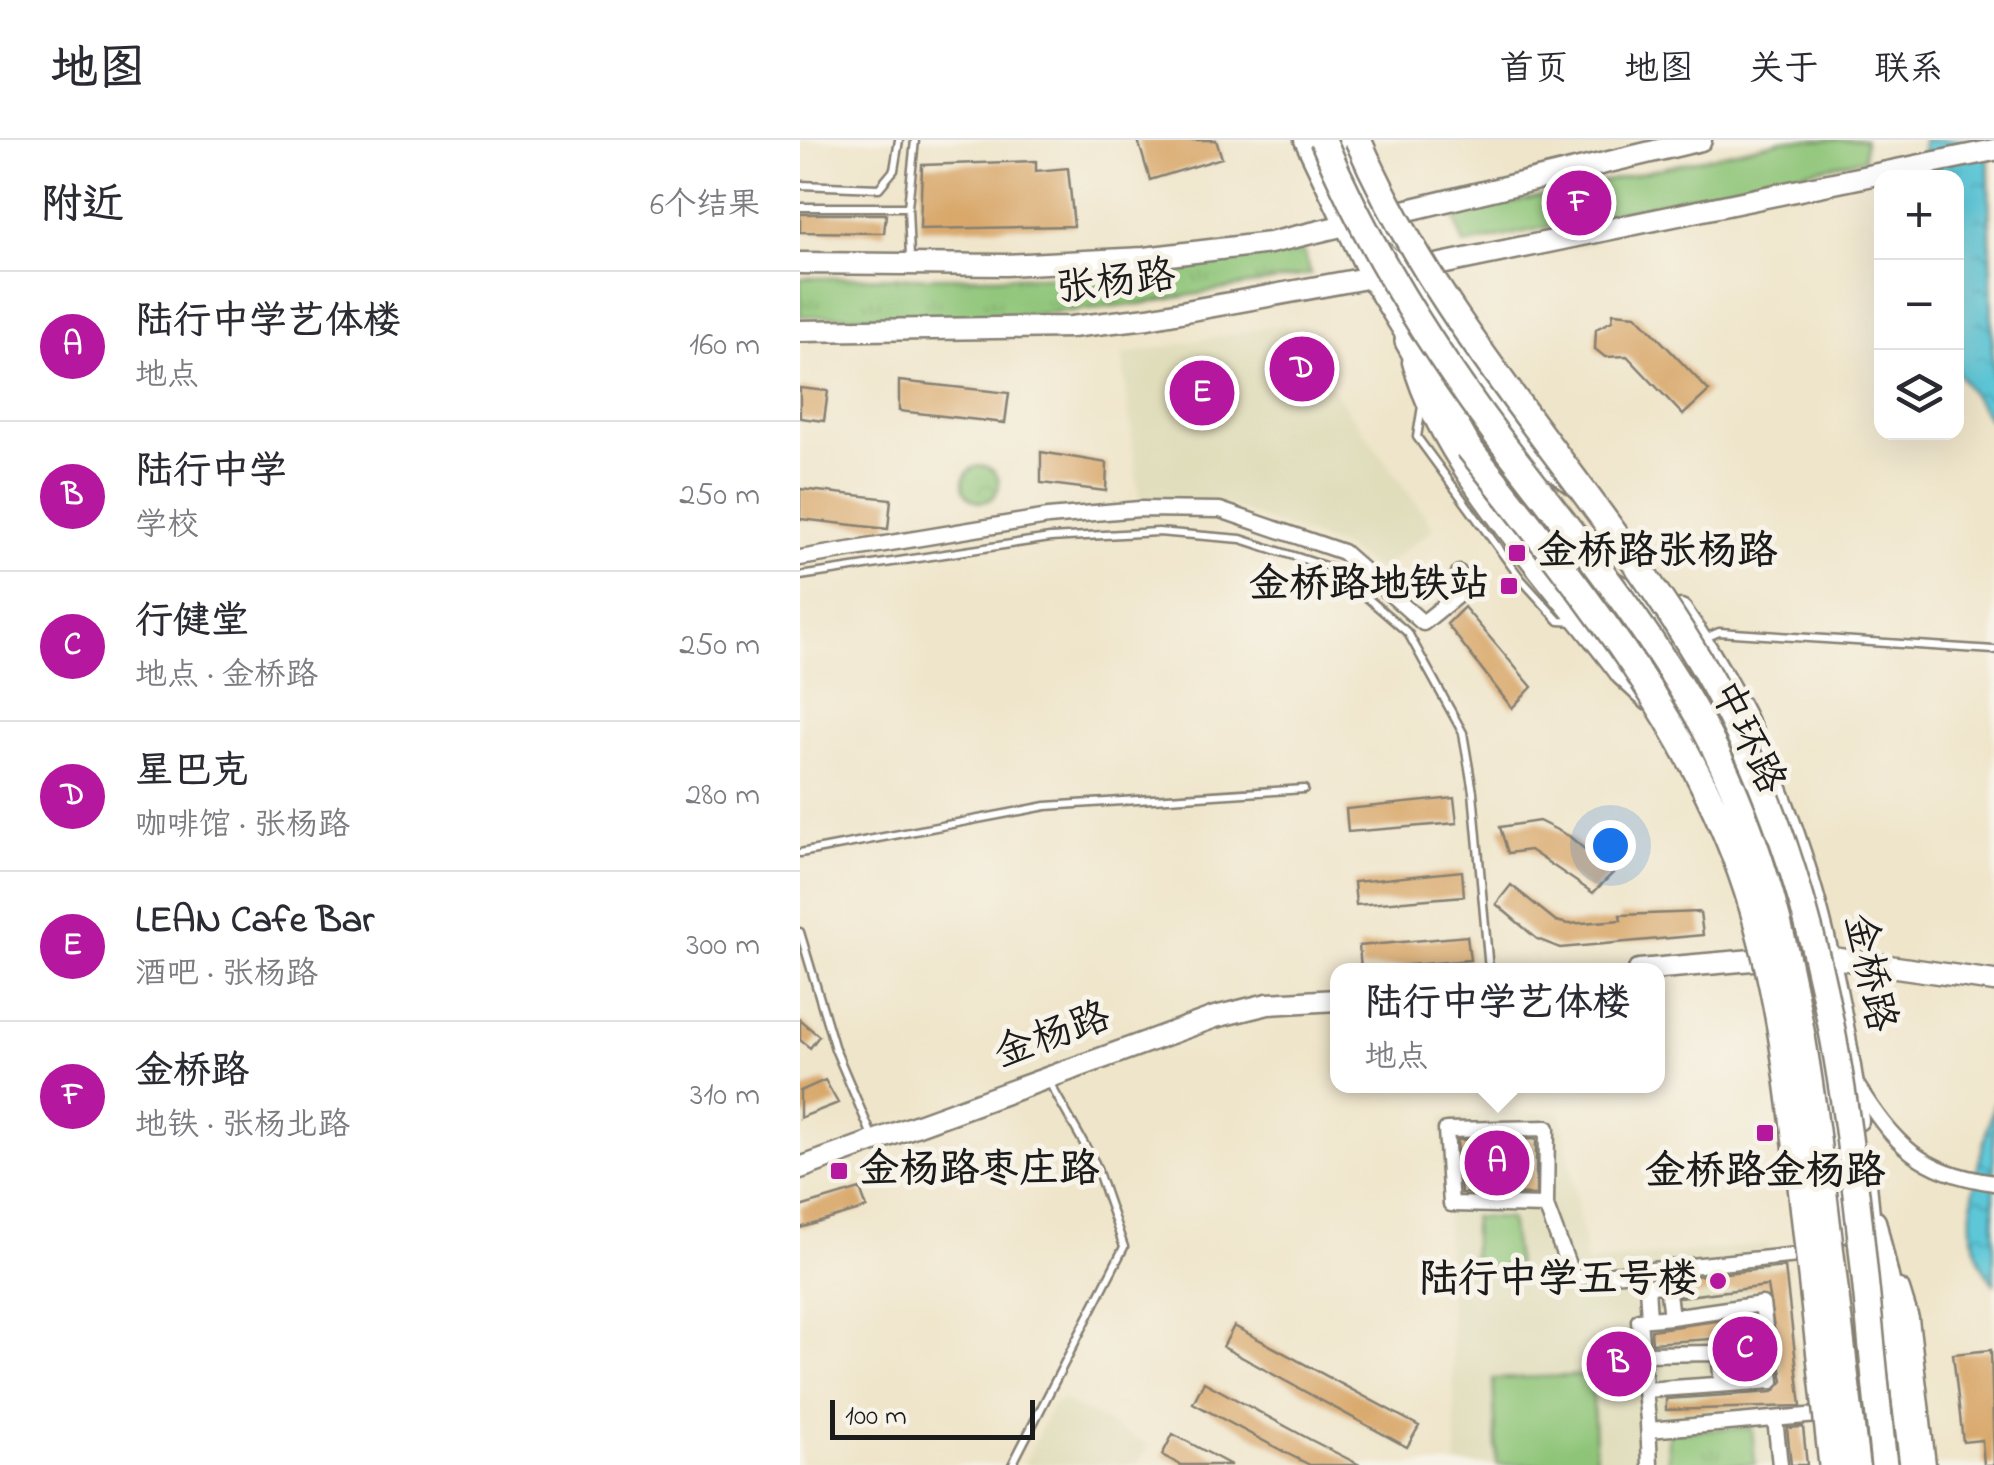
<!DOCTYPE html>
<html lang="zh">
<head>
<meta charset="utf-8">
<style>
	body { margin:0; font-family:"Indie Flower","LXGW WenKai TC",sans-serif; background:#f2f2f3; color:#2b2b33 }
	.controls { position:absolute; right:30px; top:30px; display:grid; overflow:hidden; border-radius:20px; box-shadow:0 10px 40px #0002 }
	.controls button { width:90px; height:90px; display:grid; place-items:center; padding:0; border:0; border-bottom:2px solid #e1e1e2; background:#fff; color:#2b2b33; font:50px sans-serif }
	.scale { position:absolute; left:30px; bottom:25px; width:205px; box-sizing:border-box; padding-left:10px; border:5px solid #1c1c1c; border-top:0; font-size:28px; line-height:35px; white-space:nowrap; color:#1c1c1c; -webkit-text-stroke:8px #f7f3e8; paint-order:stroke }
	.you { position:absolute; left:810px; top:705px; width:35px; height:35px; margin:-25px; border:8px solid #fff; border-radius:50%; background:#1a73e8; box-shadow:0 0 0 15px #1a73e833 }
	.badge { display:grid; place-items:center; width:65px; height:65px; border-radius:50%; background:#b5179e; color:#fff; font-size:32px; font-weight:700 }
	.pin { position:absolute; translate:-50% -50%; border:5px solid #fff; box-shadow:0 2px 10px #0006 }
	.popup { position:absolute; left:530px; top:823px; width:335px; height:130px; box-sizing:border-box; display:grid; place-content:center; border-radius:20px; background:#fff; filter:drop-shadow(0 2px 8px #0005); font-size:32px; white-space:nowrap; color:#7c7c81 }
	.popup b { font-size:38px; color:#2b2b33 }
	.popup::after { content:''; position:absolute; left:50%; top:100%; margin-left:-20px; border:20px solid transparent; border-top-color:#fff }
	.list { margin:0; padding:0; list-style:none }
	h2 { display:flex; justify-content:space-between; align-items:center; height:130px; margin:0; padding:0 40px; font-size:42px }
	h2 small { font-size:32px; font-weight:400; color:#7c7c81 }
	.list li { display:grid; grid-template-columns:65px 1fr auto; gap:30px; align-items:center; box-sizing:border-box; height:150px; padding:0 40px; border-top:2px solid #e1e1e2 }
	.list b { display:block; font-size:38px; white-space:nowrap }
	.list p { margin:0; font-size:32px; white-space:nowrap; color:#7c7c81 }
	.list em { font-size:32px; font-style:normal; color:#7c7c81 }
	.icon { flex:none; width:55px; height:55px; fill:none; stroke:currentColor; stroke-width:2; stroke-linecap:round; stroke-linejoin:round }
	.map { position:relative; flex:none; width:1194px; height:1325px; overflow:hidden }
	header { display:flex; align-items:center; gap:60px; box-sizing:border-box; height:140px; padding:0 50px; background:#fff; border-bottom:2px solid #e1e1e2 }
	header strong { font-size:48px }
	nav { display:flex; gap:55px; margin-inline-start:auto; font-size:35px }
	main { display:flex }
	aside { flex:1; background:#fff }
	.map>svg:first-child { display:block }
	.built { fill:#e0ddbb }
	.grass { fill:url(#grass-tufts); stroke:#54704a; stroke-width:2.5 }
	.park { fill:url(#park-crowns); stroke:#54704a; stroke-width:2.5 }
	.garden { fill:#8dc477; stroke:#54704a; stroke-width:2.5 }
	.water { fill:url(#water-ripples); stroke:#3c727a; stroke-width:2.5 }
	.building { fill:#d8a667 }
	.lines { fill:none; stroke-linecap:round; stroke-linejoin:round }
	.lane-casing { stroke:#868073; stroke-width:11 }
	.street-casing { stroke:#868073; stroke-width:19 }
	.secondary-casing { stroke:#868073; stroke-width:25 }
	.primary-casing { stroke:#868073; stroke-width:25 }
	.highway-casing { stroke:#868073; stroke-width:30 }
	.lane { stroke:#fff; stroke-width:6 }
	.street { stroke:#fff; stroke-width:14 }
	.secondary { stroke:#fff; stroke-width:20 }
	.primary { stroke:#fff; stroke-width:20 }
	.highway { stroke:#fff; stroke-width:25 }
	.highway-bridge-casing { stroke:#868073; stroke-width:30; stroke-linecap:butt }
	.highway-bridge { stroke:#fff; stroke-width:25 }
	.poi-dot { fill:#b5179e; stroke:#f7f3e8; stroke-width:4 }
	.labels { text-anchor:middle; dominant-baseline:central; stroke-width:10; stroke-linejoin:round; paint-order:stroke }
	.street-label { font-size:40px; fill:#1c1c1c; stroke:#f7f3e8 }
	.poi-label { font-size:40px; font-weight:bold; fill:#1c1c1c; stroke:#f7f3e8; text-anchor:start }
</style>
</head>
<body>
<header>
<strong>地图</strong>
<nav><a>首页</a><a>地图</a><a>关于</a><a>联系</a></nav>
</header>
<main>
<aside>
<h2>附近<small>6个结果</small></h2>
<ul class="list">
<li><span class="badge">A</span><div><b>陆行中学艺体楼</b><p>地点</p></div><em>160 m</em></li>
<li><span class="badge">B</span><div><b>陆行中学</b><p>学校</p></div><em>250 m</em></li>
<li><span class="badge">C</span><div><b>行健堂</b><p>地点 · 金桥路</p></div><em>250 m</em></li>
<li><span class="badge">D</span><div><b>星巴克</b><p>咖啡馆 · 张杨路</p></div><em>280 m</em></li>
<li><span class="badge">E</span><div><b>LEAN Cafe Bar</b><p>酒吧 · 张杨路</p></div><em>300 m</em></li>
<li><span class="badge">F</span><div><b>金桥路</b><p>地铁 · 张杨北路</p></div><em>310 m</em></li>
</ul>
</aside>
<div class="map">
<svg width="1194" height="1325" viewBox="0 0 1194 1325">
	<defs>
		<pattern id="grass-tufts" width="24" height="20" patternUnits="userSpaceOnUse" patternTransform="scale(2.5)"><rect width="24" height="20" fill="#8dc477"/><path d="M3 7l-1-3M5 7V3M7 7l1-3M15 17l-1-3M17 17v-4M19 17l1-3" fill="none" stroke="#79a866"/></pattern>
		<pattern id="park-crowns" width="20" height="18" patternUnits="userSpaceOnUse" patternTransform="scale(2.5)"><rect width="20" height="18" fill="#8dc477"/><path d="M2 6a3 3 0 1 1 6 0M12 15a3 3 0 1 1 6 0" fill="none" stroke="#79a866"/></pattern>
		<pattern id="water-ripples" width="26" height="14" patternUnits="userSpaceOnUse" patternTransform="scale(2.5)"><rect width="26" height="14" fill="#5dc7d8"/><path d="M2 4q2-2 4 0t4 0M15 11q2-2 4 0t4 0" fill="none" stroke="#50aab9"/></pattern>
	</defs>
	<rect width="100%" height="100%" fill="#f7f3e8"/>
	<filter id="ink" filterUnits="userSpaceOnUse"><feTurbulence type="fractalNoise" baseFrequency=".01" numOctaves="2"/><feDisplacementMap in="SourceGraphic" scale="20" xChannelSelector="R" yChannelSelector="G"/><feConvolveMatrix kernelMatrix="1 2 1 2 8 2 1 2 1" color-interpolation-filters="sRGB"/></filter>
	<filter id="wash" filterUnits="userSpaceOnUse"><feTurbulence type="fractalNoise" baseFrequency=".0048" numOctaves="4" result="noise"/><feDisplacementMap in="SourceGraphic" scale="40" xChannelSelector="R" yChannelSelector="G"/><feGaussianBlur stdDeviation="2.25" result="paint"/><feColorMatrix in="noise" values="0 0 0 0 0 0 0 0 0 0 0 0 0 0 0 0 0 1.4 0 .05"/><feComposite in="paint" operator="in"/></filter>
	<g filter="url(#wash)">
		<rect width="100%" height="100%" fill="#efe5ca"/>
		<!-- built -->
		<path class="built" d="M485 184 634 388 579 430 544 408 432 367 341 374 322 215Z
			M761 971 787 1123 968 1104 1002 1325H657L642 977Z
			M261 1259 349 1305 337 1325H224L251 1267Z"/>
		<!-- grass -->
		<path class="grass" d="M502 108 511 134 341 164 208 177 0 176V138L343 136Z
			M952 1287 955 1324 868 1325V1292Z"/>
		<!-- park -->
		<path class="park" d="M163 344a18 18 0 1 1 36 0a18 18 0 1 1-36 0Z"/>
		<!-- garden -->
		<path class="garden" d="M984 0H1065L1064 19 664 105 654 76Z
			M673 1077 710 1079 717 1127 673 1130Z
			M792 1235 796 1325H697L693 1239Z"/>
		<!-- water -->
		<path class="water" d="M1123 0H1188L1194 286 1157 232 1156 38H1123Z
			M1194 962V1144C1151 1093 1181 1020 1194 962Z"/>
		<g id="blocks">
			<!-- building -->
			<path class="building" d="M338 0H416L422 18 350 40Z
				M236 21V31L268 28 274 86 120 89 122 25Z
				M0 74H86L84 93 0 92Z
				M813 173 836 175 909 251 883 275 827 216 805 217 795 209 796 189 812 181Z
				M99 241 209 253 205 283 99 271Z
				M0 248 28 251 24 281 0 278Z
				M241 312 307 323 306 351 241 343Z
				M0 349 91 359 88 389 0 379Z
				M664 467 732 547 712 568 647 484Z
				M654 658 657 683 548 692 546 669Z
				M739 681 769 696 813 733 793 753 730 710 708 713 700 687Z
				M662 731 664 756 556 765 554 742Z
				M711 745 756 781 768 784 821 780 820 775 900 772 903 795 760 808 737 799 696 764Z
				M667 796 670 820 561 829 559 806Z
				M0 880 19 896 10 908 0 900Z
				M25 940 38 963 0 978V951Z
				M736 999V1055L661 1053 657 1000Z
				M60 1049 67 1068 0 1088V1067Z
				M985 1127 1001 1266 866 1270V1259L973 1252 983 1241 967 1146 879 1157 875 1138Z
				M953 1176 959 1223 931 1222 926 1198 852 1203 851 1190Z
				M434 1186 619 1286 607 1307 423 1207Z
				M1191 1210 1194 1325H1184L1182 1300 1163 1302 1153 1214Z
				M404 1242 511 1300 560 1325H510L488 1314 393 1263Z
				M1003 1287 1007 1325H991L987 1288Z
				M373 1294 431 1325H381L362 1315Z"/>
		</g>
	</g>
	<g filter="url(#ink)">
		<use href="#blocks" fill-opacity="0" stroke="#868073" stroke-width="2.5"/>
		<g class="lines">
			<defs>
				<path id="lane" d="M0 45 79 48 94 30 99 0
					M0 67H108
					M110 118 108 67 115 0
					M622 266 617 297 721 439 759 481 776 482
					M0 436 250 398 358 392 441 399 534 429 608 493 663 593 673 652 689 830
					M903 499 919 492 1194 510
					M0 713 246 666 504 649
					M0 792 35 909 73 998
					M212 1325 324 1107 295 1023 249 942"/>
				<path id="street" d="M0 418 248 377 340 369 420 370 543 412 623 483 669 446 659 433
					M1056 944C1095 1005 1119 1032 1194 1043
					M746 1066 747 988 646 990 651 1064 746 1066 773 1138 998 1115
					M849 1179 847 1146 867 1145 871 1177 962 1164 972 1241 845 1250 849 1290 1018 1275
					M842 1214 919 1213 922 1244
					M846 1257 839 1180 871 1177
					M975 1279 980 1325
					M848 1283 850 1325"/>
				<path id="secondary" d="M0 123 206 125 344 118 470 103 901 0
					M612 130 1194 10
					M0 191 271 187 348 178 583 135
					M839 830 975 818H1033L1194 841
					M0 1028 415 877 468 864 537 860"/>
				<path id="primary" d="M505 0 571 138 615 209
					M541 0 572 67 608 107
					M582 110C656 183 686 283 774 345
					M613 222C640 326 756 446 822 535L849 560
					M808 439 839 457 906 562 898 556
					M881 470C989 625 1033 796 1058 980
					M856 527 904 622
					M906 562 946 641
					M981 821 999 829 1011 846 1050 1093
					M1064 1024 1071 1094
					M1099 1150 1108 1179 1125 1325"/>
				<path id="highway" d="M608 201 668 307
					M1073 1083 1095 1178 1113 1325"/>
			</defs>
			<!-- lane casing -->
			<use href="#lane" class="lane-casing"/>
			<!-- street casing -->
			<use href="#street" class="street-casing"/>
			<!-- secondary casing -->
			<use href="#secondary" class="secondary-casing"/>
			<!-- primary casing -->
			<use href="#primary" class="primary-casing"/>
			<!-- highway casing -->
			<use href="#highway" class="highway-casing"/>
			<!-- lane -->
			<use href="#lane" class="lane"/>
			<!-- street -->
			<use href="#street" class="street"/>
			<!-- secondary -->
			<use href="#secondary" class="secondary"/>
			<!-- primary -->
			<use href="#primary" class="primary"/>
			<!-- highway -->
			<use href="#highway" class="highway"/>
			<defs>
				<path id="highway-bridge" d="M523 0C566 103 628 203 695 293 767 388 843 478 901 582 980 727 1004 886 1023 1047 1034 1140 1045 1232 1056 1325
					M558 0C643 197 793 342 901 523 1048 770 1053 1047 1084 1325
					M668 307C773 440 884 572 941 733 977 834 989 940 1001 1046 1011 1139 1021 1232 1032 1325"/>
			</defs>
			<!-- highway-bridge casing -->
			<use href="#highway-bridge" class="highway-bridge-casing"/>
			<!-- highway-bridge -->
			<use href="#highway-bridge" class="highway-bridge"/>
		</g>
	</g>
	<!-- markers -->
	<g class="poi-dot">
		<rect x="707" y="403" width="20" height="20" rx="5"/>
		<rect x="699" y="436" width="20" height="20" rx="5"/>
		<rect x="955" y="983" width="20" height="20" rx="5"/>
		<rect x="29" y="1021" width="20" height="20" rx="5"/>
		<circle cx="918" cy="1141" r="10"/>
	</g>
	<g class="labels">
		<!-- street labels -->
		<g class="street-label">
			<text transform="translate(316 144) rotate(-7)">张杨路</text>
			<text transform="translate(946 598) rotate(64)">中环路</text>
			<text transform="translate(1068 833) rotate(78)">金桥路</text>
			<text transform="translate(253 897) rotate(-20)">金杨路</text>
		</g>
		<!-- poi labels -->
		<g class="poi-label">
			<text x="737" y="413">金桥路张杨路</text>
			<text x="689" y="446" text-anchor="end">金桥路地铁站</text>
			<text x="59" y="1031">金杨路枣庄路</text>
			<text x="965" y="1033" text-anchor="middle">金桥路金杨路</text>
			<text x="898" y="1141" text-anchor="end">陆行中学五号楼</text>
		</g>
	</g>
</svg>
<div class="controls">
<button>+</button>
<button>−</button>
<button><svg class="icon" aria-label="layers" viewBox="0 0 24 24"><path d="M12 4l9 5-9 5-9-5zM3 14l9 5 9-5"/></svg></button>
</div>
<div class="scale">100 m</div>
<div class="you"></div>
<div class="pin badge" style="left:697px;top:1023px">A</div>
<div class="popup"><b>陆行中学艺体楼</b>地点</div>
<div class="pin badge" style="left:819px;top:1224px">B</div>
<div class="pin badge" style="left:945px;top:1209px">C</div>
<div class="pin badge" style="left:502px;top:229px">D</div>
<div class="pin badge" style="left:402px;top:253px">E</div>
<div class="pin badge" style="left:779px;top:63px">F</div>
</div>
</main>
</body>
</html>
